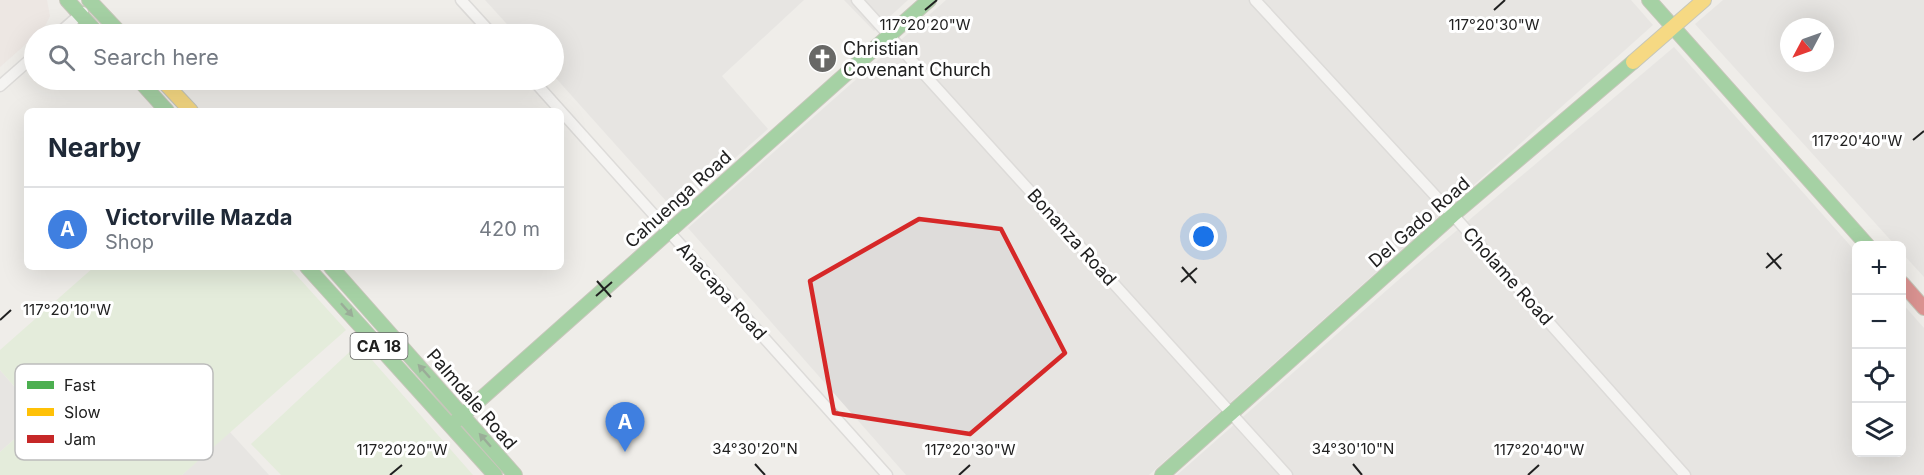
<!DOCTYPE html>
<html lang="en">
<head>
<meta charset="utf-8">
<style>
	body { margin:0; font-family:Inter,sans-serif; background:#f2f2f3; color:#1f2937 }
	.controls { position:absolute; right:18px; bottom:18px; display:grid; overflow:hidden; border-radius:9px; box-shadow:0 6px 24px #0002 }
	.controls button { width:54px; height:54px; display:grid; place-items:center; padding:0; border:0; border-bottom:2px solid #e0e1e3; background:#fff; color:#1f2937; font:30px sans-serif }
	.compass { position:absolute; left:1780px; top:18px; width:54px; height:54px; border-radius:50%; background:#fff; box-shadow:0 6px 24px #0002; rotate:229deg }
	.you { position:absolute; left:1204px; top:237px; width:21px; height:21px; margin:-15px; border:4px solid #fff; border-radius:50%; background:#1a73e8; box-shadow:0 0 0 9px #1a73e833 }
	.badge { display:grid; place-items:center; width:39px; height:39px; border-radius:50%; background:#b45309; color:#fff; font-size:20px; font-weight:700 }
	.pin { position:absolute; translate:-50% -50px; filter:drop-shadow(0 2px 3px #0008) }
	.pin::after { content:''; position:absolute; top:32px; width:21px; height:18px; background:inherit; clip-path:polygon(0 0,100% 0,50% 100%) }
	.list { margin:0; padding:0; list-style:none }
	h2 { display:flex; justify-content:space-between; align-items:center; height:78px; margin:0; padding:0 24px; font-size:26px }
	h2 small { font-size:20px; font-weight:400; color:#747a83 }
	.list li { display:grid; grid-template-columns:39px 1fr auto; gap:18px; align-items:center; box-sizing:border-box; height:84px; padding:0 24px; border-top:2px solid #e0e1e3 }
	.list b { display:block; font-size:22px; white-space:nowrap }
	.list p { margin:0; font-size:20px; white-space:nowrap; color:#747a83 }
	.list em { font-size:20px; font-style:normal; color:#747a83 }
	.icon { flex:none; width:33px; height:33px; fill:none; stroke:currentColor; stroke-width:2; stroke-linecap:round; stroke-linejoin:round }
	.map { position:relative; flex:none; width:1924px; height:475px; overflow:hidden }
	.search { position:absolute; background:#fff; box-shadow:0 6px 24px #0002; left:24px; top:24px; width:540px; height:66px; display:flex; align-items:center; gap:15px; box-sizing:border-box; padding:0 21px; border-radius:33px; color:#747a83; font-size:22px }
	.panel { position:absolute; background:#fff; box-shadow:0 6px 24px #0002; left:24px; top:108px; width:540px; height:162px; border-radius:9px }
	.map>svg:first-child { display:block }
	.residential { fill:#dedcda; fill-rule:evenodd }
	.commercial { fill:#ecdfdb }
	.religious { fill:#dddcda }
	.grass { fill:#d8ebc9 }
	.lines { fill:none; stroke-linecap:round; stroke-linejoin:round }
	.street-casing { stroke:#c7c6c5; stroke-width:13 }
	.fast-casing { stroke:#959880; stroke-width:16 }
	.slow-casing { stroke:#959880; stroke-width:16 }
	.jam-casing { stroke:#959880; stroke-width:16 }
	.street { stroke:#fdfcfc; stroke-width:10 }
	.fast { stroke:#4caf50; stroke-width:14 }
	.slow { stroke:#ffc107; stroke-width:14 }
	.jam { stroke:#c62828; stroke-width:14 }
	.oneway { fill:#346036 }
	.marked { fill:none; stroke:#d62828; stroke-width:4.5; stroke-linejoin:round }
	.ticks { fill:none; stroke:#202020; stroke-width:2 }
	.labels { text-anchor:middle; dominant-baseline:central; stroke-width:6; stroke-linejoin:round; paint-order:stroke }
	.shield { fill:#fff; stroke:#636363; stroke-width:1.5 }
	.shield-label { font-size:16px; font-weight:bold; fill:#202020 }
	.poi-label { font-size:18px; fill:#202020; stroke:#fff; text-anchor:start }
	.street-label { font-size:18px; fill:#202020; stroke:#fff }
	.key { fill:#fff; stroke:#bcbcbc; stroke-width:1.5 }
	.key-label { font-size:16px; fill:#202020 }
	.ticks-label { font-size:15px; text-anchor:middle; fill:#202020; stroke:#fff; stroke-width:6; stroke-linejoin:round; paint-order:stroke }
</style>
</head>
<body>
<div class="map">
<svg width="1924" height="475" viewBox="0 0 1924 475">
	<rect width="100%" height="100%" fill="#efede9"/>
	<!-- residential -->
	<path class="residential" d="M485 0H804L722 76 768 129 675 211 554 76V34H516Z
		M844 0H908L874 31Z
		M946 0H1631L1653 25 1149 475H906L688 228Z
		M1723 0H1924V277L1902 253V246L1895 245 1695 24ZM1789 27H1825V63H1789Z
		M1674 47 1856 252V452H1902V303L1924 328V475H1177L1404 275Z
		M0 370 40 416 0 452Z"/>
	<!-- commercial -->
	<path class="commercial" d="M0 0H47L50 16 44 28 0 67Z"/>
	<!-- religious -->
	<path class="religious" d="M229 431 269 475H182Z"/>
	<!-- grass -->
	<path class="grass" d="M94 267H289L346 330 182 475H0V452L40 416 0 370V350Z
		M358 344 473 475H281L251 444Z"/>
	<g class="lines">
		<defs>
			<path id="street" d="M461 0 492 34
				M857 0 1287 475
				M1255 0 1453 215 1685 475
				M58 34 83 12
				M533 80 887 475
				M0 86 34 56"/>
			<path id="fast" d="M67 0 98 34
				M89 0 121 34
				M1649 0 1868 246
				M139 80 167 111
				M307 267 495 475
				M331 267 515 475
				M456 421 929 0
				M1162 475 1453 215 1633 62"/>
			<path id="slow" d="M1633 62 1704 0
				M162 80 191 111"/>
			<path id="jam" d="M1902 283 1924 308"/>
		</defs>
		<!-- street casing -->
		<use href="#street" class="street-casing"/>
		<!-- fast casing -->
		<use href="#fast" class="fast-casing"/>
		<!-- slow casing -->
		<use href="#slow" class="slow-casing"/>
		<!-- jam casing -->
		<use href="#jam" class="jam-casing"/>
		<!-- street -->
		<use href="#street" class="street"/>
		<!-- fast -->
		<use href="#fast" class="fast"/>
		<!-- slow -->
		<use href="#slow" class="slow"/>
		<!-- jam -->
		<use href="#jam" class="jam"/>
	</g>
	<!-- one-way arrows -->
	<defs><path id="oneway-solid" d="M-6-.8H1V-3.2L6.5 0L1 3.2V.8H-6Z" transform="scale(1.5)"/></defs>
	<g class="oneway">
		<use href="#oneway-solid" transform="translate(347 310) rotate(48)"/>
		<use href="#oneway-solid" transform="translate(424 371) rotate(-132)"/>
		<use href="#oneway-solid" transform="translate(485 440) rotate(-131)"/>
	</g>
	<!-- marked area -->
	<path d="M0 0H1924V475H0ZM919 219 1001 229 1065 353 970 434 834 413 810 281Z" fill="#efede9" fill-opacity=".55" fill-rule="evenodd"/>
	<path class="marked" d="M919 219 1001 229 1065 353 970 434 834 413 810 281Z"/>
	<!-- ticks -->
	<path class="ticks" d="M925 10 937 0M1494 10 1505 0M1913 140 1924 131M1767 253 1781 269M1182 267 1196 283M1766 268 1782 254M597 281 611 297M1181 282 1197 268M596 296 612 282M0 320 11 310M755 464 765 475M1353 464 1362 475M390 475 402 465M959 475 970 465M1528 475 1539 465"/>
	<!-- icons -->
	<defs>
		<symbol id="church-disc" viewBox="-11 -11 22 22"><circle r="9.5" fill="#686866" stroke="#fff"/><path d="M-1.2-6h2.4v3.5h3.3v2.4h-3.3V6h-2.4V-.1h-3.3v-2.4h3.3Z" fill="#fff"/></symbol>
	</defs>
	<g fill-rule="evenodd">
		<use href="#church-disc" x="806" y="42" width="33" height="33"/>
	</g>
	<g class="labels">
		<!-- shield labels -->
		<rect class="shield" x="350.5" y="333" width="57" height="26" rx="4.5"/>
		<g class="shield-label">
			<text x="379" y="346">CA 18</text>
		</g>
		<!-- poi labels -->
		<g class="poi-label">
			<text x="843" y="48">Christian<tspan x="843" dy="21">Covenant Church</tspan></text>
		</g>
		<!-- street labels -->
		<g class="street-label">
			<text transform="translate(678 199) rotate(-42)">Cahuenga Road</text>
			<text transform="translate(1419 222) rotate(-41)">Del Gado Road</text>
			<text transform="translate(1072 237) rotate(48)">Bonanza Road</text>
			<text transform="translate(1508 276) rotate(48)">Cholame Road</text>
			<text transform="translate(722 291) rotate(48)">Anacapa Road</text>
			<text transform="translate(472 399) rotate(49)">Palmdale Road</text>
		</g>
	</g>
	<!-- legend -->
	<rect x="15" y="364" width="198" height="96" rx="9" class="key"/>
	<rect x="27" y="381" width="27" height="8" fill="#4caf50"/>
	<rect x="27" y="408" width="27" height="8" fill="#ffc107"/>
	<rect x="27" y="435" width="27" height="8" fill="#c62828"/>
	<g class="key-label">
		<text x="64" y="391">Fast</text>
		<text x="64" y="418">Slow</text>
		<text x="64" y="445">Jam</text>
	</g>
	<g class="ticks-label">
		<text x="925" y="30">117°20'20"W</text>
		<text x="1494" y="30">117°20'30"W</text>
		<text x="1857" y="146">117°20'40"W</text>
		<text x="67" y="315">117°20'10"W</text>
		<text x="755" y="454">34°30'20"N</text>
		<text x="1353" y="454">34°30'10"N</text>
		<text x="402" y="455">117°20'20"W</text>
		<text x="970" y="455">117°20'30"W</text>
		<text x="1539" y="455">117°20'40"W</text>
	</g>
</svg>
<div class="controls">
<button>+</button>
<button>−</button>
<button><svg class="icon" aria-label="locate" viewBox="0 0 24 24"><circle cx="12" cy="12" r="6"/><path d="M12 2v4M12 18v4M2 12h4M18 12h4"/></svg></button>
<button><svg class="icon" aria-label="layers" viewBox="0 0 24 24"><path d="M12 4l9 5-9 5-9-5zM3 14l9 5 9-5"/></svg></button>
</div>
<svg class="compass" viewBox="-18 -18 36 36"><path d="M0-13l5 13h-10z" fill="#e53935"/><path d="M0 13l5-13h-10z" fill="#747a83"/></svg>
<div class="you"></div>
<div class="pin badge" style="left:625px;top:452px;background:#3f7fe0">A</div>
<div class="search"><svg class="icon" aria-label="search" viewBox="0 0 24 24"><circle cx="10" cy="10" r="6"/><path d="M15 15l6 6"/></svg>Search here</div>
<section class="panel">
<h2>Nearby<small></small></h2>
<ul class="list">
<li><span class="badge" style="background:#3f7fe0">A</span><div><b>Victorville Mazda</b><p>Shop</p></div><em>420 m</em></li>
</ul>
</section>
</div>
</body>
</html>
